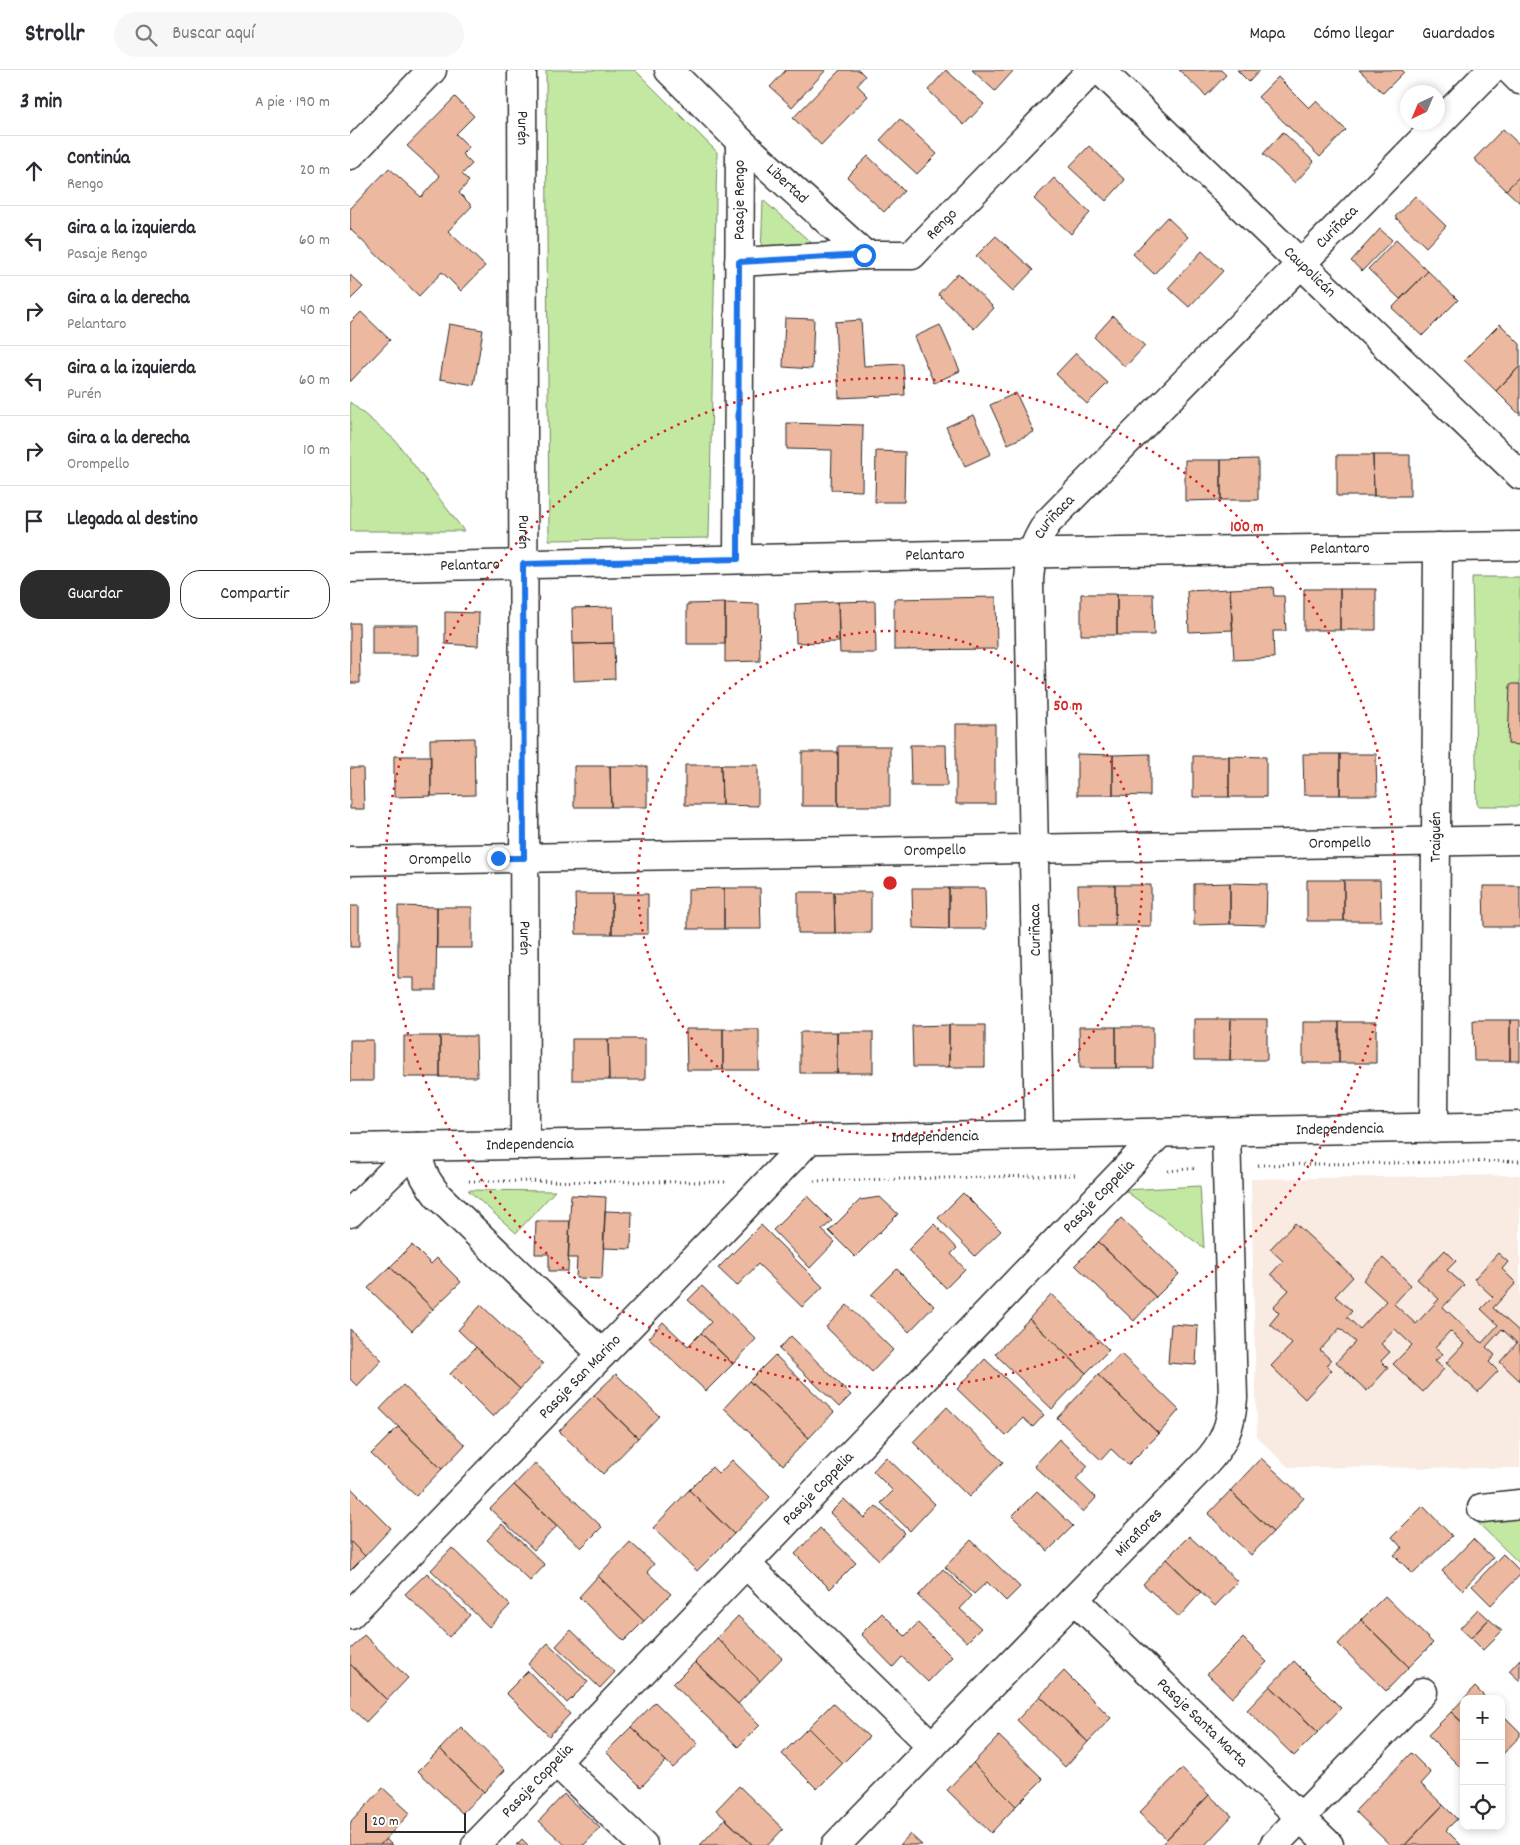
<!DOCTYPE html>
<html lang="es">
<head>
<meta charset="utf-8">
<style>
	body { margin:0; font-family:Dekko,sans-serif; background:#f7f7f7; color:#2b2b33 }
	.controls { position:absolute; right:15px; bottom:15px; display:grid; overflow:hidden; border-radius:10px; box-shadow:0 2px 8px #0003 }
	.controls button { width:45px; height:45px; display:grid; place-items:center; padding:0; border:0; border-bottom:1px solid #e1e1e2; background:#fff; color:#2b2b33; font:25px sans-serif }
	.compass { position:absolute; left:1050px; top:15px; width:45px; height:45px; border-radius:50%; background:#fff; box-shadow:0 2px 8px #0003; rotate:224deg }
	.scale { position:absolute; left:15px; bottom:12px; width:101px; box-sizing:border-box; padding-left:5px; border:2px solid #2b2b2b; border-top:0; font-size:14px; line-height:18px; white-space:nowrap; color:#2b2b2b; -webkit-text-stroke:4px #fff; paint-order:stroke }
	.stop { position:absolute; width:15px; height:15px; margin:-11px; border:4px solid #1a73e8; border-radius:50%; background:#fff }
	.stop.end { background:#1a73e8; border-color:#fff; box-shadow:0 1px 5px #0008 }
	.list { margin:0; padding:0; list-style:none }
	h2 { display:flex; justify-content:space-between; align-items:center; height:65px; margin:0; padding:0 20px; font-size:21px }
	h2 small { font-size:16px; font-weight:400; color:#7c7c81 }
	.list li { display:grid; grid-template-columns:32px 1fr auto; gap:15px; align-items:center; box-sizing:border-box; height:70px; padding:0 20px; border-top:1px solid #e1e1e2 }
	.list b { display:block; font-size:19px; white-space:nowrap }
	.list p { margin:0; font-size:16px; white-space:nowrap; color:#7c7c81 }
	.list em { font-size:16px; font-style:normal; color:#7c7c81 }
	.actions { display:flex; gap:10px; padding:15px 20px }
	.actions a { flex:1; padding:11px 0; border:1px solid #2b2b2b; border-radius:20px; text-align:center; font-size:18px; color:#2b2b2b }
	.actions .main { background:#2b2b2b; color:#fff }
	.icon { flex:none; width:28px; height:28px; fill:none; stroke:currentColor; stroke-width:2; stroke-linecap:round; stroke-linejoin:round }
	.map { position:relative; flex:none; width:1170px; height:1775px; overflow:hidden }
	header { display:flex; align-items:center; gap:30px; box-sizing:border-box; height:70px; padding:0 25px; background:#fff; border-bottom:1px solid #e1e1e2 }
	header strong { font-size:24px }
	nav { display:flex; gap:28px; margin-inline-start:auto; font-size:18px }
	.search { width:350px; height:45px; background:#f7f7f7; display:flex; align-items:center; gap:12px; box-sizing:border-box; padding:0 18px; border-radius:28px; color:#7c7c81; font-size:19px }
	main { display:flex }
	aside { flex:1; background:#fff }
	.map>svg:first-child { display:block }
	.built { fill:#f9eae2 }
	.green { fill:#c2e8a2; stroke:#768a66 }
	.building { fill:#ecb89f; stroke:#2b2b2b }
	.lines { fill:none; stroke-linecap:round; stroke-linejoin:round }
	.minor-casing { stroke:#2b2b2b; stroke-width:31 }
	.path { stroke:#2b2b2b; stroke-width:3; stroke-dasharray:1 4; stroke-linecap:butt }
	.minor { stroke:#fff; stroke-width:28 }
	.route { stroke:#1a73e8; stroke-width:6 }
	.ring { fill:none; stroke:#d62828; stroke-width:2.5; stroke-dasharray:2.5 5 }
	.labels { text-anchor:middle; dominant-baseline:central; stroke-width:4; stroke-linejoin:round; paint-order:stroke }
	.street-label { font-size:16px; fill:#2b2b2b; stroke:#fff }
	.centre { fill:#d62828; stroke:#fff; stroke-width:2.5 }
	.ring-label { font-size:15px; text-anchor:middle; font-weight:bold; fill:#d62828; stroke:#fff; stroke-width:4; stroke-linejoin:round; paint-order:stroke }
</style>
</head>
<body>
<header>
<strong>Strollr</strong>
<div class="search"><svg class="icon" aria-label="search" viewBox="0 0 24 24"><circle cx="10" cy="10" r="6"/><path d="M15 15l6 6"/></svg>Buscar aquí</div>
<nav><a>Mapa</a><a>Cómo llegar</a><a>Guardados</a></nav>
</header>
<main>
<aside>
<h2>3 min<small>A pie · 190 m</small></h2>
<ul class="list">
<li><svg class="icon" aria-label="ahead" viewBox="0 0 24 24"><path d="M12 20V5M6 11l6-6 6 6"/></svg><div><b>Continúa</b><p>Rengo</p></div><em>20 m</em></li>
<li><svg class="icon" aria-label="left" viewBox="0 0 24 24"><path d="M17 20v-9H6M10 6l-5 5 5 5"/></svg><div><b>Gira a la izquierda</b><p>Pasaje Rengo</p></div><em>60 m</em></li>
<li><svg class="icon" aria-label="right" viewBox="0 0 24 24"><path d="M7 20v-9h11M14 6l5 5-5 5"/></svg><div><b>Gira a la derecha</b><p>Pelantaro</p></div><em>40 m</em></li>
<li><svg class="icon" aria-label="left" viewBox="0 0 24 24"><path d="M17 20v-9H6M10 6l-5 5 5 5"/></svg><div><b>Gira a la izquierda</b><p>Purén</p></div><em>60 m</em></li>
<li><svg class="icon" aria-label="right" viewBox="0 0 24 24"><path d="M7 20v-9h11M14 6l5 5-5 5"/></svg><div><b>Gira a la derecha</b><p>Orompello</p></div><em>10 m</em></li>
<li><svg class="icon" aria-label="arrive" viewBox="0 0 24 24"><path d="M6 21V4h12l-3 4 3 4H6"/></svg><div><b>Llegada al destino</b></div></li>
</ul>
<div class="actions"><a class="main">Guardar</a><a>Compartir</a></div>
</aside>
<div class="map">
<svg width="1170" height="1775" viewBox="0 0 1170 1775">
	<rect width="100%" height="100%" fill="#fff"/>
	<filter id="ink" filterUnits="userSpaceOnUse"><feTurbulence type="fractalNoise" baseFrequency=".02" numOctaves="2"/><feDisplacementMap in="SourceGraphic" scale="10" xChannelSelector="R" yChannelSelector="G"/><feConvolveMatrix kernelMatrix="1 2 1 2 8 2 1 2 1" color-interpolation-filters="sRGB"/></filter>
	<g filter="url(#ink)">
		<!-- built -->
		<path class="built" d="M1170 1105V1398L938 1397 907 1367 901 1109Z"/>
		<!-- green -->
		<path class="green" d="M196 0H285L367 82 359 468 199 470Z
			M413 130 474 184H411Z
			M0 332 45 370 114 461H0Z
			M1122 507H1170V736H1127Z
			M850 1116 854 1178 774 1120Z
			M118 1120 205 1121 166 1163Z
			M1170 1446V1494L1125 1450Z"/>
		<!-- building -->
		<path class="building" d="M436 0H476L442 37 420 17Z
			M490 0H509L515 6 507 15 518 26 471 75 443 48Z
			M596 0 634 34 614 55 578 20Z
			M622 0H664L645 21Z
			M829 0H871L876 5 856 26Z
			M887 0H910L899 12Z
			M1009 0H1052L1054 2 1033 23Z
			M928 7 959 38 966 31 996 60 970 87 908 27Z
			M105 27 124 46 106 64 119 77 112 84 122 94 112 104 119 111 109 123 122 136 98 161 135 196 111 221 92 202 69 226 0 159V139L39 98 71 127 90 106 57 76Z
			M550 49 587 84 567 104 530 70Z
			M1153 59 1170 75V106L1156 120 1124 89Z
			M933 62 964 92 945 113 913 84Z
			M739 76 775 110 756 131 719 97Z
			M518 86 554 121 534 142 497 107Z
			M1170 106V133L1156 120Z
			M704 108 740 143 721 164 684 129Z
			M1065 126 1096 156 1076 177 1045 147Z
			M817 147 838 167 804 204 783 184Z
			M1030 159 1042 170 1012 201 1001 191Z
			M646 166 683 200 663 221 626 186Z
			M1046 170 1078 201 1050 229 1018 199Z
			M852 181 873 201 839 237 818 218Z
			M1078 201 1108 230 1072 266 1042 238Z
			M608 203 644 238 624 259 588 224Z
			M0 205 13 217 0 230Z
			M11 242 40 270 0 312V253Z
			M763 246 795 276 775 297 744 267Z
			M435 248 464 249 462 299 433 297Z
			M511 250 514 296 553 294 555 325 489 328 485 252Z
			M99 254 133 260 124 315 90 309Z
			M1150 254 1170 274V296L1146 321 1114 290Z
			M590 255 610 301 584 313 564 267Z
			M726 283 758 313 737 334 706 304Z
			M1170 296V345L1146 321Z
			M666 323 684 362 658 374 640 335Z
			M623 345 641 384 615 396 596 357Z
			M437 353 513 355 512 421 481 420 482 380 437 379Z
			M526 381 555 382 554 432H525Z
			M987 385H1023L1024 426H987Z
			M1023 385H1060V426H1024Z
			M908 389V430H871V390Z
			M835 390H871V430L835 431Z
			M923 517 924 526H934L936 561H923L924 588 884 590 880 519Z
			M880 519 883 560 839 562 837 521Z
			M954 519H990V560H954Z
			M990 519H1026V560H990Z
			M731 524H767V565H731Z
			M767 524H803L804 565H767Z
			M646 527 647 579 544 580V529Z
			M525 531 526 583H490L488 532Z
			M488 532 489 572 446 573 445 534Z
			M375 533V574H337V534Z
			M375 533 409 534 410 591 375 592Z
			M263 537 264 573 223 574 222 538Z
			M95 542 129 543 128 576 95 574Z
			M0 553H9L10 613H0Z
			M22 555H68V585H22Z
			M264 573 265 609 224 611 223 574Z
			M1160 614H1170V675L1158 674Z
			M606 654H645V734H606Z
			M124 668 125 725 81 726 80 669Z
			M560 675H596L597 716H561Z
			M488 676H540V736H488Z
			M452 682H488V736H452Z
			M727 684 763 685V725H727Z
			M800 684V726L763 725V685Z
			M953 684H990V725H954Z
			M990 684H1026L1027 725H990Z
			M44 686H81V726L44 727Z
			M843 686H879V727H843Z
			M879 686 916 687V727H879Z
			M335 695H371L372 735H335Z
			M371 695H408V736L372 735Z
			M224 696H260L261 737H224Z
			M260 696H297V737H261Z
			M0 698H13L14 739H0Z
			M957 810H994V851H957Z
			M994 810H1030L1031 851H994Z
			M880 813V854L844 855V814Z
			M880 813 917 814 916 855 880 854Z
			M728 815H765V856H729Z
			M765 815H801V856H765Z
			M1133 816H1170V857H1134Z
			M374 818H410L411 859H374Z
			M374 818V859H338V819Z
			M562 818H599V859L563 858Z
			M599 818H635L636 859H599Z
			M448 822H484L485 863H448Z
			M484 822H521V863H485Z
			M225 824H262V864H226Z
			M262 824H298V864H262Z
			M0 836H9V877H0Z
			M48 836 87 837 86 920H64V908H48Z
			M87 837H122V878H87Z
			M844 949H881L880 990H844Z
			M881 949H917V990H880Z
			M1123 950H1160V991H1124Z
			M1160 950H1170V991H1160Z
			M953 952H989V993H953Z
			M989 952H1026V993H989Z
			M599 955H635V997H599Z
			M599 955V997H563L562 956Z
			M729 957H766V998H730Z
			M766 957H803V998H766Z
			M336 959H373V1000H337Z
			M373 959H409V1000H373Z
			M450 962H487V1003H450Z
			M487 962H523V1003H487Z
			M54 966H90V1007H54Z
			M90 966H126L127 1007H90Z
			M222 969H258L259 1010H222Z
			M258 969H295V1010H259Z
			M0 970H23V1011H0Z
			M613 1123 651 1161 625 1186 588 1148Z
			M221 1125 256 1127 252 1209 226 1208 227 1188H218Z
			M457 1126 482 1151 472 1160 485 1172 460 1198 423 1160Z
			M530 1127 548 1144 505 1187 479 1161 510 1130Z
			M255 1141 282 1142 281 1179 253 1178Z
			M771 1148 829 1204 806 1227 748 1172Z
			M186 1151H220L218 1201H199V1184H185Z
			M945 1153 1003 1207 985 1226 1002 1241 997 1247 1010 1259 1036 1231 1013 1210 1033 1188 1061 1215 1044 1234 1066 1254 1089 1229 1067 1209 1095 1180 1106 1191 1097 1200 1114 1215 1093 1237 1132 1273 1148 1255 1131 1239 1143 1227 1124 1209 1148 1183 1158 1192 1152 1199 1166 1213 1143 1238 1170 1262V1311L1150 1292 1167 1273 1152 1259 1136 1277 1145 1285 1139 1292 1148 1301 1128 1322 1096 1293 1114 1274 1100 1261 1085 1277 1093 1284 1085 1291 1094 1299 1073 1322 1043 1294 1062 1275 1045 1259 1031 1274 1040 1282 1031 1291 1038 1298 1017 1321 986 1292 1005 1272 990 1258 970 1280 981 1290 977 1296 982 1300 955 1329 921 1296 942 1274 920 1254 929 1243 923 1237 939 1220 921 1204 933 1191 920 1179Z
			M584 1154 607 1178 601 1184 615 1199 596 1218 558 1180Z
			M411 1155 473 1217 452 1237 408 1194 387 1216 368 1198Z
			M748 1172 806 1227 784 1251 725 1195Z
			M62 1175 81 1194 87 1188 111 1212 83 1239 40 1197Z
			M40 1197 83 1239 62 1261 18 1218Z
			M547 1199 584 1236 559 1262 521 1225Z
			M352 1216 406 1269 383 1294 351 1263 361 1252 338 1230Z
			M701 1224 759 1280 736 1303 679 1249Z
			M131 1235 193 1294 170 1319 108 1260Z
			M497 1235 543 1280 522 1302 476 1257Z
			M679 1249 736 1303 702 1339 645 1284Z
			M313 1252 338 1276 351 1263 383 1294 356 1321 299 1268Z
			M821 1254 848 1256 846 1295 818 1293Z
			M0 1259 32 1290 7 1316 0 1309Z
			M441 1266 501 1325 489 1337 429 1279Z
			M126 1277 170 1319 143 1347 100 1304Z
			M771 1284 829 1340 809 1364 748 1305Z
			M425 1285 484 1342 459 1368 399 1311Z
			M635 1289 694 1345 683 1357 673 1348 656 1366 607 1319Z
			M266 1304 309 1346 288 1368 244 1325Z
			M748 1305 809 1364 778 1395 761 1379 751 1390 707 1348Z
			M399 1311 459 1368 433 1395 374 1338Z
			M53 1315 115 1375 92 1399 30 1339Z
			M244 1325 288 1368 253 1404 209 1361Z
			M597 1337 653 1392 619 1427 563 1372Z
			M48 1357 92 1399 66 1426 21 1384Z
			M709 1369 738 1396 726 1409 746 1428 733 1442 684 1396Z
			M536 1387 585 1434 560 1461 531 1433 543 1421 523 1401Z
			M911 1388 954 1428 923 1462 880 1421Z
			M382 1390 420 1427 384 1464 339 1420 362 1397 369 1404Z
			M185 1393 252 1457 231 1478 164 1415Z
			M164 1415 207 1456 184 1480 140 1439Z
			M0 1417 41 1458 15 1486 0 1471Z
			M339 1420 384 1464 347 1501 303 1458Z
			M687 1421 723 1456 698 1481 662 1446Z
			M880 1421 923 1462 901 1485 858 1444Z
			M494 1429 514 1448 526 1436 555 1463 529 1490 480 1443Z
			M1073 1436 1102 1466 1063 1504 1044 1485 1052 1478 1042 1467Z
			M152 1454 195 1495 180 1511 137 1470Z
			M470 1458 506 1493 480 1519 445 1484Z
			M839 1466 888 1512 865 1536 816 1489Z
			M1123 1469 1143 1488 1112 1520 1092 1501Z
			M621 1470 670 1517 656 1531 637 1512 624 1524 595 1497Z
			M0 1471 15 1486 0 1501Z
			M280 1472 304 1494 297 1502 321 1524 294 1551 248 1506Z
			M102 1478 160 1535 139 1557 81 1500Z
			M1153 1484 1170 1501V1505L1141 1535 1122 1516Z
			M816 1489 851 1522 829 1547 793 1514Z
			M593 1499 622 1526 610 1539 631 1558 617 1572 568 1526Z
			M77 1503 120 1545 99 1567 55 1524Z
			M248 1506 294 1551 274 1571 229 1527Z
			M1035 1526 1083 1573 1059 1597 1011 1550Z
			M1128 1539 1139 1549 1121 1568 1110 1558Z
			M532 1543 555 1566 568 1553 602 1587 578 1612 552 1587 543 1597 511 1564Z
			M388 1546 432 1588 410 1611 367 1568Z
			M1139 1549 1152 1561 1133 1580 1121 1568Z
			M1011 1550 1059 1597 1036 1621 988 1574Z
			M221 1560 265 1602 250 1618 206 1576Z
			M14 1565 58 1608 37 1630 0 1594V1580Z
			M367 1568 410 1611 388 1634 345 1592Z
			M893 1568 917 1592 882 1628 857 1604Z
			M198 1573 238 1612 217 1633 178 1594Z
			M1170 1589V1611L1159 1601Z
			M944 1591 991 1638 968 1662 920 1616Z
			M345 1592 410 1655 388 1677 323 1614Z
			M0 1594 37 1630 16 1652 0 1637Z
			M178 1601 220 1644 199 1666 156 1623Z
			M714 1601 761 1648 738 1672 690 1626Z
			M920 1616 968 1662 944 1686 897 1640Z
			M1125 1617 1137 1629H1114V1654L1101 1642Z
			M690 1626 738 1672 715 1697 667 1650Z
			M305 1632 348 1674 323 1698 281 1657Z
			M483 1633 519 1667 493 1693 458 1658Z
			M1101 1642 1114 1654V1701L1078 1665Z
			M1151 1643 1170 1662V1666L1151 1686Z
			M111 1657 155 1700 134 1722 90 1679Z
			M281 1657 316 1691 291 1717 256 1682Z
			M458 1658 493 1693 467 1719 432 1684Z
			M649 1666 693 1709 666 1736 623 1693Z
			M90 1679 134 1722 112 1743 68 1701Z
			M1061 1683 1081 1703 1071 1714 1093 1735 1055 1775H1040L1005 1741Z
			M623 1693 666 1736 641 1763 597 1720Z
			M832 1699 859 1725 817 1769 789 1743Z
			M389 1716 433 1759 418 1775H403L366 1740Z
			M33 1718 60 1743 30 1775H0V1753Z
			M214 1724 250 1758 234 1775H215L189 1751Z
			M859 1725 882 1746 855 1775H811Z
			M1093 1735 1107 1749 1096 1760 1111 1775H1055Z
			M375 1749 403 1775H350Z
			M560 1764 572 1775H550Z
			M36 1769 42 1775H30Z
			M172 1769 178 1775H166Z"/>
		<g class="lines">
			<defs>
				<g id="minor">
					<path id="s1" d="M172 0 175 1075"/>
					<path id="s2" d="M319 0 390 71 515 185"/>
					<path id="s3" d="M750 0 1170 405"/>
					<path d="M1160 0 1170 10"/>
					<path d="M0 85 82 0"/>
					<path id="s4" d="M389 192 515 185H562L742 0"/>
					<path id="s5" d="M388 489 390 71"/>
					<path id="s6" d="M0 498 636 484 1170 476"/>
					<path id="s7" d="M0 791 1170 770"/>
					<path id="s8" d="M1084 1058 1088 477"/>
					<path id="s9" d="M689 1065 679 510C681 484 683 475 697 453L1141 0"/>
					<path d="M68 1077C69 1099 74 1108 88 1126L252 1284"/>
					<path id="s10" d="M0 1078 1170 1056"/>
					<path d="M0 1143 68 1077"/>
					<path d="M1132 1438 1170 1434"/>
					<path d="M396 1494 582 1676"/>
					<path id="s11" d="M724 1529 979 1775"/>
					<path id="s12" d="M0 1545 460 1069"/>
					<path d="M206 1692 293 1775"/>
					<path id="s13" d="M126 1775 810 1063"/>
					<path id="s14" d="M486 1775 854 1395C874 1374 881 1357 883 1328L876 1062"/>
					<path d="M924 1775 1073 1622"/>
				</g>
			</defs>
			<!-- minor casing -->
			<use href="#minor" class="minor-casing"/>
			<!-- path -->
			<path class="path" d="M908 1095 1170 1091
				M818 1101 847 1098
				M119 1111 375 1112
				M464 1111 725 1105"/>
			<!-- minor -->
			<use href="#minor" class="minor"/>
		</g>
	</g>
	<g class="lines" filter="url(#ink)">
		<!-- route -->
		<path class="route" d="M148 788H174L173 494 388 489 389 192 514 185"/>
	</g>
	<!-- distance rings -->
	<g class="ring">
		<circle cx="540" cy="813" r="252"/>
		<circle cx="540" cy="813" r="505"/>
	</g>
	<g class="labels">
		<!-- street labels -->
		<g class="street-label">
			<text stroke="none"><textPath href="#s1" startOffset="58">Purén</textPath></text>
			<text stroke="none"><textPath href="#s2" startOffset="164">Libertad</textPath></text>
			<text stroke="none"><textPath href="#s5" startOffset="359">Pasaje Rengo</textPath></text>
			<text stroke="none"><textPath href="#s4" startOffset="216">Rengo</textPath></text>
			<text stroke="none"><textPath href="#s9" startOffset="1030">Curiñaca</textPath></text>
			<text stroke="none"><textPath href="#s3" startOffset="291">Caupolicán</textPath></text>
			<text stroke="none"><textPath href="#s9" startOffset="625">Curiñaca</textPath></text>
			<text stroke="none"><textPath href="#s1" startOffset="462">Purén</textPath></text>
			<text stroke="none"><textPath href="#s6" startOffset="990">Pelantaro</textPath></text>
			<text stroke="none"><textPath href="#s6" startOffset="585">Pelantaro</textPath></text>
			<text stroke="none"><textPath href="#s6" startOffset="120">Pelantaro</textPath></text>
			<text stroke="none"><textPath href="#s8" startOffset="291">Traiguén</textPath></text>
			<text stroke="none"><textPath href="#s7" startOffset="990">Orompello</textPath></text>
			<text stroke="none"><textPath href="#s7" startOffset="585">Orompello</textPath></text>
			<text stroke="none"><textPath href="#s7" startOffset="90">Orompello</textPath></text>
			<text transform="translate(686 860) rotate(-91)">Curiñaca</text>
			<text stroke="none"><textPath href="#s1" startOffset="868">Purén</textPath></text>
			<text stroke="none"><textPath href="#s10" startOffset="990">Independencia</textPath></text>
			<text stroke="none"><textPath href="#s10" startOffset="585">Independencia</textPath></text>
			<text stroke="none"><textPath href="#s10" startOffset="180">Independencia</textPath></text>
			<text stroke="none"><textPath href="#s13" startOffset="899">Pasaje Coppelia</textPath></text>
			<text stroke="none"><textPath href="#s12" startOffset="331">Pasaje San Marino</textPath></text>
			<text stroke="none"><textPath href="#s13" startOffset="494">Pasaje Coppelia</textPath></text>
			<text stroke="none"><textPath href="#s14" startOffset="435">Miraflores</textPath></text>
			<text stroke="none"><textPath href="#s11" startOffset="178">Pasaje Santa Marta</textPath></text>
			<text stroke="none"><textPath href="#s13" startOffset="89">Pasaje Coppelia</textPath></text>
		</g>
	</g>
	<circle cx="540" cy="813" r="8" class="centre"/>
	<g class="ring-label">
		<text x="897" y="461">100 m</text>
		<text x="718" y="640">50 m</text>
	</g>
</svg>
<div class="controls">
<button>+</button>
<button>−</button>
<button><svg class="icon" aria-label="locate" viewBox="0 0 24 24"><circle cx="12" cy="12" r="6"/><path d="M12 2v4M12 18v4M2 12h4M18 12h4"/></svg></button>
</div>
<svg class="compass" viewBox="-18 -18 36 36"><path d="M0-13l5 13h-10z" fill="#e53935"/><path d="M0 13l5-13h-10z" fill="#7c7c81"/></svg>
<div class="scale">20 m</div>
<div class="stop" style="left:514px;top:185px"></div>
<div class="stop end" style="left:148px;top:788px"></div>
</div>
</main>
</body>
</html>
